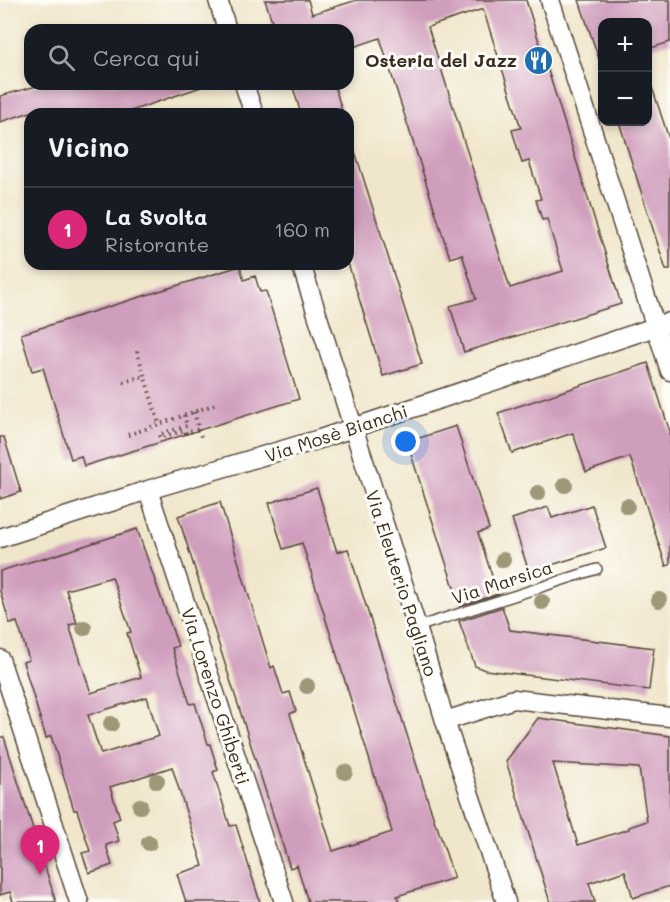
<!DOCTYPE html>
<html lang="it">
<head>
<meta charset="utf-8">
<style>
	body { margin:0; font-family:Mali,sans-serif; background:#242831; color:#f1f3f6 }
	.controls { position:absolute; right:18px; top:18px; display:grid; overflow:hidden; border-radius:12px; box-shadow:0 3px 9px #0003 }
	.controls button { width:54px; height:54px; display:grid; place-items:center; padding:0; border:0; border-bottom:2px solid #363941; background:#171b24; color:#f1f3f6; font:30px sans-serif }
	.you { position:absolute; left:406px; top:442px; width:21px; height:21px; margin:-15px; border:4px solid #fff; border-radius:50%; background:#1a73e8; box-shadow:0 0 0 9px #1a73e833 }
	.badge { display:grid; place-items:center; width:39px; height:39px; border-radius:50%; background:#db2777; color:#fff; font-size:20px; font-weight:700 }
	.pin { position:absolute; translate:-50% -50px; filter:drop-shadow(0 2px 3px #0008) }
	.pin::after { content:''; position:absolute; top:32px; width:21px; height:18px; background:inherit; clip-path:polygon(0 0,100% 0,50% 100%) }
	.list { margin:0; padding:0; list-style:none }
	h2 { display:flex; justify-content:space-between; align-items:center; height:78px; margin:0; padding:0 24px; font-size:26px }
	h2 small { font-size:20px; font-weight:400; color:#9ea1a6 }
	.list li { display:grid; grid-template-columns:39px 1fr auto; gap:18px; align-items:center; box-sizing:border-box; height:84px; padding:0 24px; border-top:2px solid #363941 }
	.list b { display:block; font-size:22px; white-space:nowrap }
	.list p { margin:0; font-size:20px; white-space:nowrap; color:#9ea1a6 }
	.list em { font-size:20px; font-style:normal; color:#9ea1a6 }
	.icon { flex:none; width:33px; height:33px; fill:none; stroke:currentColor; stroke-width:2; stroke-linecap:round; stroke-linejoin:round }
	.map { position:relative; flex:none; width:670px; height:902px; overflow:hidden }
	.search { position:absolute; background:#171b24; box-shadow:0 3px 9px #0003; left:24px; top:24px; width:330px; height:66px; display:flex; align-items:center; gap:15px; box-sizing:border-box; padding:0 21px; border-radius:18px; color:#9ea1a6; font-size:22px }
	.panel { position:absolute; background:#171b24; box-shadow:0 3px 9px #0003; left:24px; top:108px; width:330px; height:162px; border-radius:18px }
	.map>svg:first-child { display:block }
	.building { fill:#d09ebd; fill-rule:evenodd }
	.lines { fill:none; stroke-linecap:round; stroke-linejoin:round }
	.lane-casing { stroke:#564638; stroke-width:12 }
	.street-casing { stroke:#564638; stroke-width:21 }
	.path { stroke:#564638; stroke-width:4; stroke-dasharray:1.5 4.5; stroke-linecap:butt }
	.lane { stroke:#fff; stroke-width:9 }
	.street { stroke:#fff; stroke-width:18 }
	.tree { fill:#9e9778 }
	.labels { text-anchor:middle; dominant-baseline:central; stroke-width:6; stroke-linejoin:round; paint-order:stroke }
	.poi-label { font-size:18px; font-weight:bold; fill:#3b2a1e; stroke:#fdfcf7; text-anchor:end }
	.street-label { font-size:18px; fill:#3b2a1e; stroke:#fdfcf7 }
</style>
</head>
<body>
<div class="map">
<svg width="670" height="902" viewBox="0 0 670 902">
	<rect width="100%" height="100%" fill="#fdfcf7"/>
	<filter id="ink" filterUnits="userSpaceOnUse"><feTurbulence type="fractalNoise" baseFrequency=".0167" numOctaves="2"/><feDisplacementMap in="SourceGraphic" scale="12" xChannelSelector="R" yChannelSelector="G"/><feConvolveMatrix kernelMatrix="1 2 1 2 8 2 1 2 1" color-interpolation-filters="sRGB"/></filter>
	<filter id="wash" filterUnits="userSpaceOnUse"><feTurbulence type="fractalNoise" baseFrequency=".008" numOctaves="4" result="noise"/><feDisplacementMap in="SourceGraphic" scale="24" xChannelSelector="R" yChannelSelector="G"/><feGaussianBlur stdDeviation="1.35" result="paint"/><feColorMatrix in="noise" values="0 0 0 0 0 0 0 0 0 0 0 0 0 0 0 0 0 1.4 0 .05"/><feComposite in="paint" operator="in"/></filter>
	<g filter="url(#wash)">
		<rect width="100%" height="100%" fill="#f0e6cb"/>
		<g id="blocks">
			<!-- building -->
			<path class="building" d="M265 0H308L312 14 357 0H526L621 304 464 352 450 306 476 299 462 254 450 258 380 38 348 49V30H275ZM483 9 521 128 512 130 522 163 529 161 541 199 536 200 542 220 547 219 563 271 510 288 428 27Z
				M579 0H670V42L648 49V22H603V58L599 59Z
				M44 84H200L201 87 122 114H42L40 109 0 122V96Z
				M292 84H334L343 114H301Z
				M651 84 670 142V270H666L619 122H648V85Z
				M352 142 422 364 383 376 348 263V143Z
				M240 266 244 280 255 276 260 292 266 291 299 399 84 466 81 456 71 459 43 368 32 371 21 334Z
				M648 363 670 432V565L666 566 630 457 586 472 573 433 512 453 498 413Z
				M456 426 489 529 478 533 498 594 460 606 407 442Z
				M0 437H4L21 492 0 499Z
				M317 488 337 552 348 549 436 826H437L454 878 397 896 399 902H308L297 865 290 868 178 516 220 502 271 668 274 666 283 694 290 692 296 711 290 714 333 851 392 832 302 543 283 549 269 503Z
				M592 505 606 548 529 572 512 519 548 507 552 518Z
				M137 529 178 646 172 648 190 704 195 703 208 744H210L218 770 213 772 230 826 236 825 260 902H186L177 874 203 866 172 767 110 787 120 818 113 821 119 841 106 845 112 865 89 873 82 853 90 851 77 810H74L51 736 46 738 23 662 29 660 23 640 17 622 10 624 0 591V571L46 557V558ZM112 577 131 632 127 633 141 677 91 693 69 625 77 623 66 590ZM147 697 159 736 101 754 88 715Z
				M502 607 510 630 654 648 649 690 485 670 475 666 459 621Z
				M538 718 670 736V886L633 898 625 871 589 883 595 902H550L506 761ZM553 763 639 768 647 821 629 827V829L578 845Z
				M0 737H4L56 902H13L10 892 0 895Z"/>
		</g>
	</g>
	<g filter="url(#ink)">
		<use href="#blocks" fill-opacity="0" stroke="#564638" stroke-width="1.5"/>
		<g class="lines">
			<defs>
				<path id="lane" d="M417 627 597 569"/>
				<path id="street" d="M218 0 227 30
					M550 0 670 371
					M244 84 254 114
					M301 264 417 627 445 721 506 902
					M148 490 284 902
					M0 538 148 490 320 439 670 322
					M0 659 79 902
					M445 721 514 699 670 717"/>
			</defs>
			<!-- lane casing -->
			<use href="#lane" class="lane-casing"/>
			<!-- street casing -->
			<use href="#street" class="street-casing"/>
			<!-- path -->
			<path class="path" d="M137 351 159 424
				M123 382 144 376
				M194 412 201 437
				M184 415 187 426 159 434 161 438 185 430 186 433 199 429
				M128 435 216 404"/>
			<!-- lane -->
			<use href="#lane" class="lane"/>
			<!-- street -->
			<use href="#street" class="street"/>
		</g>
		<!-- trees -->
		<g class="tree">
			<circle cx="565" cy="485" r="8"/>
			<circle cx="538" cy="493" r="8"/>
			<circle cx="627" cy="506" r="8"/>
			<circle cx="503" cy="560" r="8"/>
			<circle cx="659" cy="600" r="8"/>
			<circle cx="542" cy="602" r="8"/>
			<circle cx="84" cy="628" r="8"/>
			<circle cx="307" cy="686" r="8"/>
			<circle cx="111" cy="724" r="8"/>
			<circle cx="345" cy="772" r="8"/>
			<circle cx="157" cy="781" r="8"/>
			<circle cx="140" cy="806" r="8"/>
			<circle cx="149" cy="843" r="8"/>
		</g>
	</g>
	<!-- icons -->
	<defs>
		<symbol id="restaurant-disc" viewBox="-11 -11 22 22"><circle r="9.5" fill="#1f6fb2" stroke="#fdfcf7"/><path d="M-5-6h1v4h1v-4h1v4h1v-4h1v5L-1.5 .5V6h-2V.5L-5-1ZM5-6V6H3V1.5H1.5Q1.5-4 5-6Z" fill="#fff"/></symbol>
	</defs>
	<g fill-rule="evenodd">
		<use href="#restaurant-disc" x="522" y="44" width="33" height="33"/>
	</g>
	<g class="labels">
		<!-- poi labels -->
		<g class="poi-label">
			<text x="517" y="60">Osteria del Jazz</text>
		</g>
		<!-- street labels -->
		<g class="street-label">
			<text transform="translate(336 433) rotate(-18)">Via Mosè Bianchi</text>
			<text transform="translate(502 582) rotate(-18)">Via Marsica</text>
			<text transform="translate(402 583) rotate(72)">Via Eleuterio Pagliano</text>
			<text transform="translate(216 696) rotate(72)">Via Lorenzo Ghiberti</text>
		</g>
	</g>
</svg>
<div class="controls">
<button>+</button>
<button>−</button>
</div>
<div class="you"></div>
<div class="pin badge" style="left:40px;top:875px">1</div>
<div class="search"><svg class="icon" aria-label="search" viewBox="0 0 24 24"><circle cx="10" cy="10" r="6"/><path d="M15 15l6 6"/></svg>Cerca qui</div>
<section class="panel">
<h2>Vicino<small></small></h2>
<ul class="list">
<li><span class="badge">1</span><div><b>La Svolta</b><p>Ristorante</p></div><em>160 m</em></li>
</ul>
</section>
</div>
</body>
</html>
